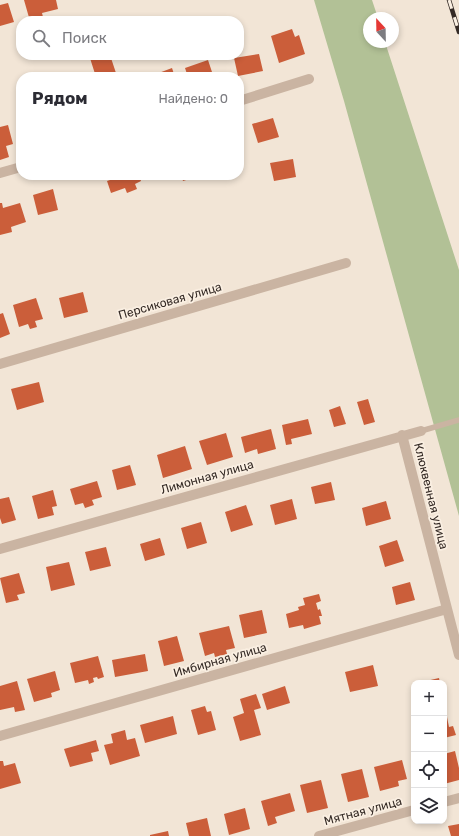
<!DOCTYPE html>
<html lang="ru">
<head>
<meta charset="utf-8">
<style>
	body { margin:0; font-family:Rubik,sans-serif; background:#f2f2f3; color:#2b2b33 }
	.controls { position:absolute; right:12px; bottom:12px; display:grid; overflow:hidden; border-radius:8px; box-shadow:0 2px 6px #0003 }
	.controls button { width:36px; height:36px; display:grid; place-items:center; padding:0; border:0; border-bottom:1px solid #e1e1e2; background:#fff; color:#2b2b33; font:20px sans-serif }
	.compass { position:absolute; left:363px; top:12px; width:36px; height:36px; border-radius:50%; background:#fff; box-shadow:0 2px 6px #0003; rotate:338deg }
	.list { margin:0; padding:0; list-style:none }
	h2 { display:flex; justify-content:space-between; align-items:center; height:52px; margin:0; padding:0 16px; font-size:17px }
	h2 small { font-size:13px; font-weight:400; color:#7c7c81 }
	.icon { flex:none; width:22px; height:22px; fill:none; stroke:currentColor; stroke-width:2; stroke-linecap:round; stroke-linejoin:round }
	.map { position:relative; flex:none; width:459px; height:836px; overflow:hidden }
	.search { position:absolute; background:#fff; box-shadow:0 2px 6px #0003; left:16px; top:16px; width:228px; height:44px; display:flex; align-items:center; gap:10px; box-sizing:border-box; padding:0 14px; border-radius:16px; color:#7c7c81; font-size:15px }
	.panel { position:absolute; background:#fff; box-shadow:0 2px 6px #0003; left:16px; top:72px; width:228px; height:108px; border-radius:16px }
	.map>svg:first-child { display:block }
	.green { fill:#b2c196 }
	.building { fill:#cb5e3a }
	.lines { fill:none; stroke-linecap:round; stroke-linejoin:round }
	.lane { stroke:#cab4a2; stroke-width:5.5 }
	.street { stroke:#cab4a2; stroke-width:10 }
	.rail-casing { stroke:#342a25; stroke-width:4.5 }
	.rail { stroke:#faefe2; stroke-width:3; stroke-dasharray:9; stroke-linecap:butt }
	.labels { text-anchor:middle; dominant-baseline:central; stroke-width:3.5; stroke-linejoin:round; paint-order:stroke }
	.street-label { font-size:12px; fill:#342a25; stroke:#faefe2 }
</style>
</head>
<body>
<div class="map">
<svg width="459" height="836" viewBox="0 0 459 836">
	<rect width="100%" height="100%" fill="#f2e5d6"/>
	<!-- green -->
	<path class="green" d="M314 0H372L378 18H369V42H385L459 270V516L344 101Z"/>
	<!-- building -->
	<path class="building" d="M24 0H56L58 9 42 13 44 21H30Z
		M8 3 14 22 0 26V5Z
		M292 29 295 37 299 35 305 54 279 63 271 36Z
		M259 54 263 71 238 76 234 58Z
		M89 55H110L116 73 104 77H96Z
		M208 60 212 72 207 74 208 77H188L185 68Z
		M172 68 175 77H148Z
		M273 118 279 137 258 143 252 124Z
		M8 125 13 144 6 146 9 157 0 160V127Z
		M293 159 296 177 274 181 270 163Z
		M109 175H139L141 181 135 184 137 189 127 193 125 188 111 193 107 181 110 180Z
		M181 175H202L183 181Z
		M53 189 58 210 38 215 33 195Z
		M0 203H2L3 208 20 203 26 222 11 227 12 232 0 235Z
		M83 292 88 312 64 318 59 298Z
		M36 298 43 319 35 321 37 327 30 329 28 324 19 327 13 305Z
		M3 313 10 334 0 338V314Z
		M39 382 44 402 17 410 11 389Z
		M368 399 375 422 364 425 357 402Z
		M340 406 346 424 334 427 329 410Z
		M308 419 312 434 291 439 292 444 286 445 282 425Z
		M271 429 276 449 258 454 257 449 245 453 241 437Z
		M226 433 233 457 207 465 199 441Z
		M185 446 192 469 163 478 157 455Z
		M130 465 136 485 117 490 112 470Z
		M97 481 102 497 92 500 94 505 85 508 83 503 75 505 70 489Z
		M331 482 335 500 315 504 311 487Z
		M53 490 57 506 52 507 54 515 38 519 32 496Z
		M9 497 16 520 2 524 0 518V499Z
		M292 499 297 519 275 525 270 505Z
		M386 501 391 519 366 526 362 508Z
		M246 505 253 525 231 532 225 512Z
		M201 522 207 543 187 549 181 528Z
		M160 538 165 555 145 561 140 544Z
		M397 540 404 561 385 567 379 546Z
		M106 547 111 566 90 571 85 552Z
		M69 562 75 585 51 591 46 567Z
		M19 573 25 593 17 595 19 600 6 603 0 578Z
		M410 582 415 600 396 605 392 587Z
		M319 594 321 601 316 603 318 610 320 609 322 616H319L321 624 304 629 303 625 289 628 286 614 299 610 298 607 305 605 303 598Z
		M262 610 267 633 244 638 239 615Z
		M229 626 235 648 226 650 227 654 215 657 214 653 205 656 199 633Z
		M177 636 184 661 164 666 158 641Z
		M145 654 148 671 115 677 112 660Z
		M98 656 104 677 98 679 97 677 93 678 94 682 89 684 88 680 75 683 70 663Z
		M373 665 378 686 350 692 345 672Z
		M55 671 60 690 51 693 52 697 34 702 27 679Z
		M439 678 440 683H422V682Z
		M17 681 25 710 15 712 14 707 0 710V686Z
		M285 686 290 703 267 710 262 694Z
		M256 694 261 708 254 710 261 735 240 741 233 717 244 713 240 699Z
		M205 706 207 712 211 711 216 730 198 735 191 710Z
		M173 716 177 734 145 743 140 725Z
		M447 717 449 727 453 726 456 735 444 738V718Z
		M125 730 127 740 135 738 140 756 110 765 104 745 113 743 111 734Z
		M96 740 99 751 91 753 93 761 70 767 64 749Z
		M455 751 459 768V780L444 784V754Z
		M402 760 407 779 398 781 399 786 380 791 374 767Z
		M0 761H3L4 766 15 763 21 783 0 789Z
		M362 769 369 797 348 802 341 774Z
		M321 780 328 808 307 813 300 785Z
		M290 793 295 811 275 817 277 823 268 826 261 801Z
		M245 808 250 829 229 835 224 814Z
		M207 818 211 836H189L186 823Z
		M459 824V836H451L448 826Z
		M168 831 169 836H150V835Z"/>
	<g class="lines">
		<!-- lane -->
		<path class="lane" d="M421 431 459 420"/>
		<!-- street -->
		<path class="street" d="M239 101 309 79
			M0 173 21 167
			M0 364 346 263
			M402 435 459 655
			M0 549 421 431
			M0 736 447 609
			M444 802 459 798
			M319 836 414 810"/>
		<defs>
			<path id="rail" d="M449 0 459 32"/>
		</defs>
		<!-- rail casing -->
		<use href="#rail" class="rail-casing"/>
		<!-- rail -->
		<use href="#rail" class="rail"/>
	</g>
	<g class="labels">
		<!-- street labels -->
		<g class="street-label">
			<text transform="translate(170 301) rotate(-16)">Персиковая улица</text>
			<text transform="translate(207 477) rotate(-16)">Лимонная улица</text>
			<text transform="translate(431 496) rotate(76)">Клюквенная улица</text>
			<text transform="translate(220 660) rotate(-16)">Имбирная улица</text>
			<text transform="translate(363 811) rotate(-15)">Мятная улица</text>
		</g>
	</g>
</svg>
<div class="controls">
<button>+</button>
<button>−</button>
<button><svg class="icon" aria-label="locate" viewBox="0 0 24 24"><circle cx="12" cy="12" r="6"/><path d="M12 2v4M12 18v4M2 12h4M18 12h4"/></svg></button>
<button><svg class="icon" aria-label="layers" viewBox="0 0 24 24"><path d="M12 4l9 5-9 5-9-5zM3 14l9 5 9-5"/></svg></button>
</div>
<svg class="compass" viewBox="-18 -18 36 36"><path d="M0-13l5 13h-10z" fill="#e53935"/><path d="M0 13l5-13h-10z" fill="#7c7c81"/></svg>
<div class="search"><svg class="icon" aria-label="search" viewBox="0 0 24 24"><circle cx="10" cy="10" r="6"/><path d="M15 15l6 6"/></svg>Поиск</div>
<section class="panel">
<h2>Рядом<small>Найдено: 0</small></h2>
<ul class="list">
</ul>
</section>
</div>
</body>
</html>
